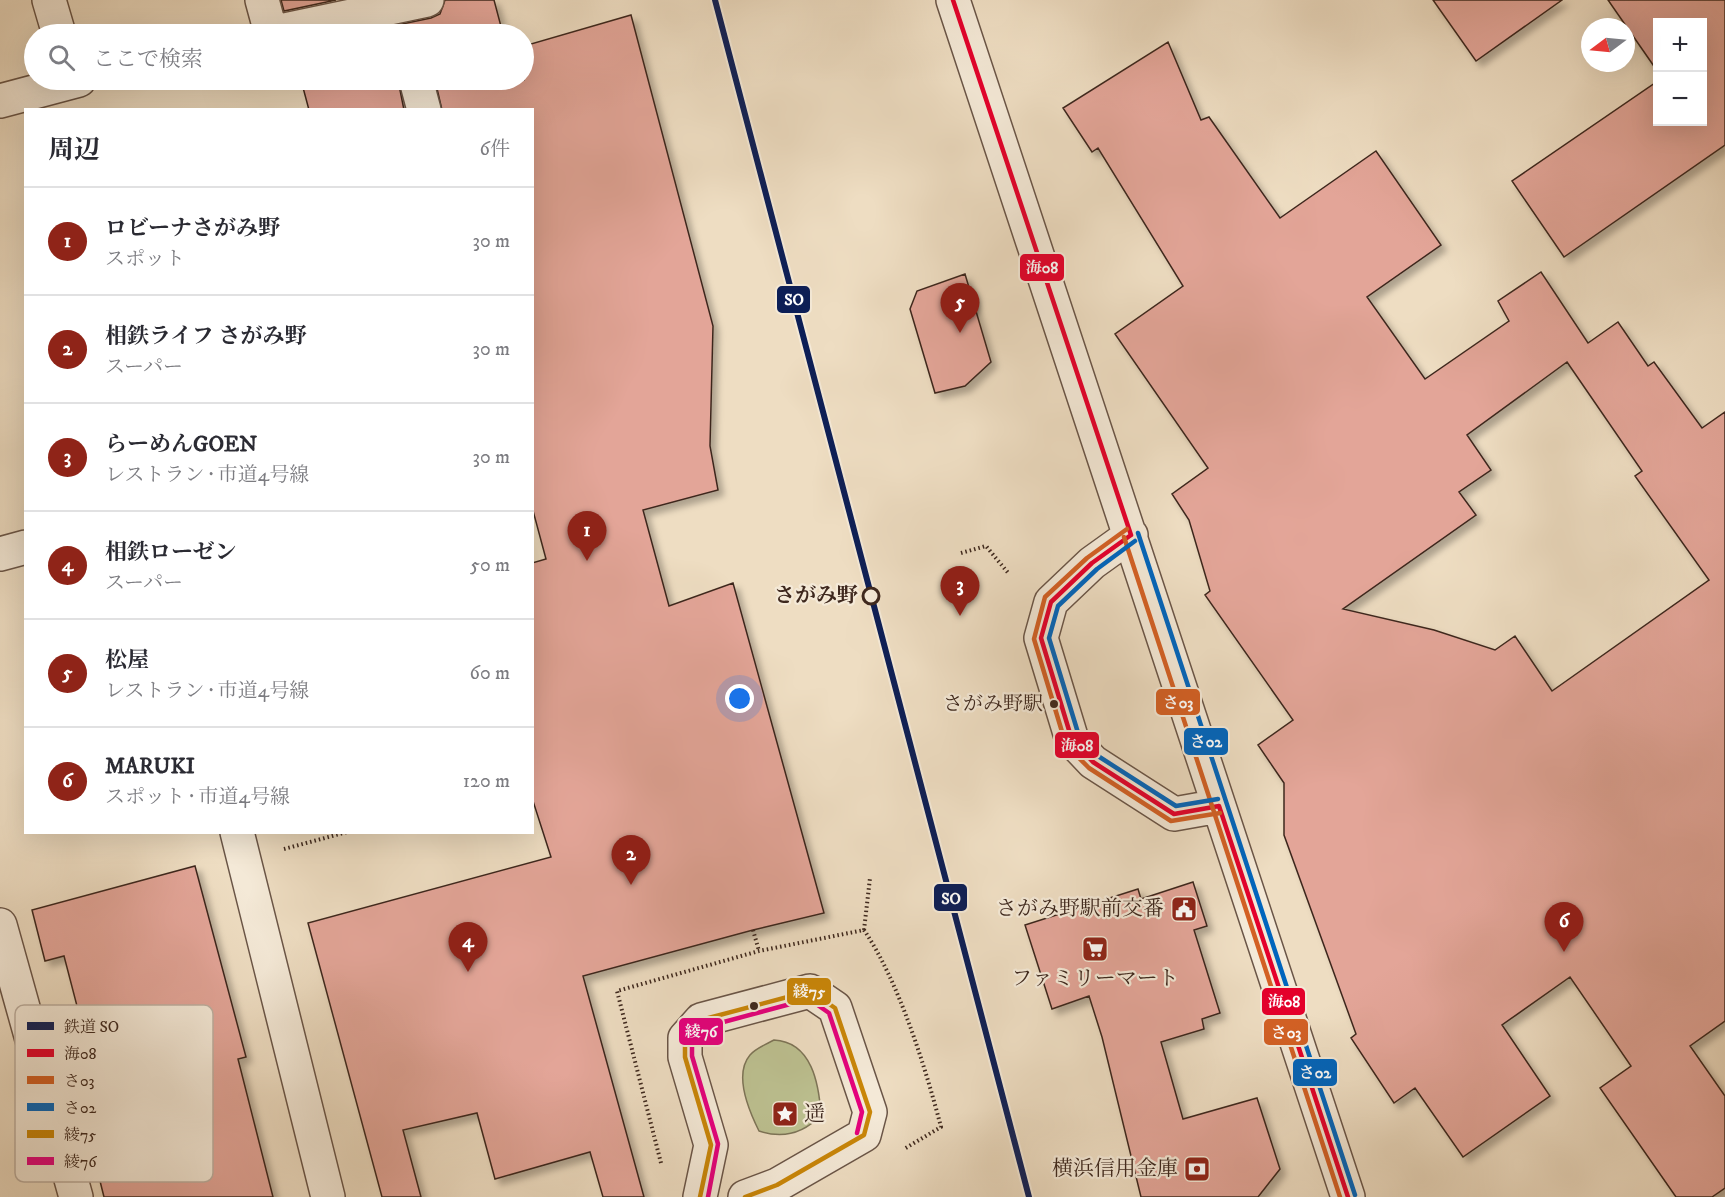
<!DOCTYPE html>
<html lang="ja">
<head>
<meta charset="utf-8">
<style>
	body { margin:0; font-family:"IM FELL DW Pica","Noto Serif JP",serif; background:#f2f2f3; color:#2b2b33 }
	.controls { position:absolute; right:18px; top:18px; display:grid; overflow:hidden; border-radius:0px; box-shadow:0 6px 24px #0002 }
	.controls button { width:54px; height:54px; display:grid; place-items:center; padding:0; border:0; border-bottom:2px solid #e1e1e2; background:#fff; color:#2b2b33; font:30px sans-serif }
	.compass { position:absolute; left:1581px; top:18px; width:54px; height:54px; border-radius:50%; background:#fff; box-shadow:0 6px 24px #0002; rotate:254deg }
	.you { position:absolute; left:740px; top:699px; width:21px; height:21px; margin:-15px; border:4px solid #fff; border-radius:50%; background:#1a73e8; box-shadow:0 0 0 9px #1a73e833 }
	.badge { display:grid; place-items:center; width:39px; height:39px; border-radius:50%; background:#8f2418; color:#fff; font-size:20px; font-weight:700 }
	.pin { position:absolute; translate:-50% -50px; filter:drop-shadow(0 2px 3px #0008) }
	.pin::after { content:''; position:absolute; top:32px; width:21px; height:18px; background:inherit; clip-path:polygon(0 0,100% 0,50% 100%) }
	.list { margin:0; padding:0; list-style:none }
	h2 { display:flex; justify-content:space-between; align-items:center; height:78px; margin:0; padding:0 24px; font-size:26px }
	h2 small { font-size:20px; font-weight:400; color:#7c7c81 }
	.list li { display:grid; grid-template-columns:39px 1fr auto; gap:18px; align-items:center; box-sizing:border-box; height:108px; padding:0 24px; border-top:2px solid #e1e1e2 }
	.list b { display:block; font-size:22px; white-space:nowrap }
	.list p { margin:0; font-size:20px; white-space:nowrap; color:#7c7c81 }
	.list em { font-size:20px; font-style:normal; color:#7c7c81 }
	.icon { flex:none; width:33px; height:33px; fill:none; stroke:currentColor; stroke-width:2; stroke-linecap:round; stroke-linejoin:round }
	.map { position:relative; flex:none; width:1725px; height:1197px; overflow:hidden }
	.search { position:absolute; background:#fff; box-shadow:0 6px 24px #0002; left:24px; top:24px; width:510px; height:66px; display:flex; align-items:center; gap:15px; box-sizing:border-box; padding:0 21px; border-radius:33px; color:#7c7c81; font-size:22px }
	.panel { position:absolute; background:#fff; box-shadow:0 6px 24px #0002; left:24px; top:108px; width:510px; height:726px; border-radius:0px }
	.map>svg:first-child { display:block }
	.green { fill:#bcc090; stroke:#7d7457; stroke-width:1.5 }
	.building { fill:#e3a598; stroke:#3e281e; stroke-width:1.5; fill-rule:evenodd; filter:url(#shadow) }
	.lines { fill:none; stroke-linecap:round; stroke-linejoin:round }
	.minor-casing { stroke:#6a5547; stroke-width:36 }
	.path { stroke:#3e281e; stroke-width:4; stroke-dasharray:1.5 3; stroke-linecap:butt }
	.minor { stroke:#f4e9d7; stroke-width:33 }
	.bus-1-casing { stroke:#f4e9d7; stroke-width:9 }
	.bus-2-casing { stroke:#f4e9d7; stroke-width:9 }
	.bus-3-casing { stroke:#f4e9d7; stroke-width:9 }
	.bus-4-casing { stroke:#f4e9d7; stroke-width:9 }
	.bus-5-casing { stroke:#f4e9d7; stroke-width:9 }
	.bus-1 { stroke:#e4002b; stroke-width:4.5 }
	.bus-2 { stroke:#d36024; stroke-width:4.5 }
	.bus-3 { stroke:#0065bd; stroke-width:4.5 }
	.bus-4 { stroke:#c98608; stroke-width:4.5 }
	.bus-5 { stroke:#e5007d; stroke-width:4.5 }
	.rail-1-casing { stroke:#f4e9d7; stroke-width:10 }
	.rail-1 { stroke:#0c1e56; stroke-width:6 }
	.stop-dot { fill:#f4e9d7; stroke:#3e281e; stroke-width:3 }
	.bus-dot { fill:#3e281e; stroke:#f4e9d7; stroke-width:2 }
	.labels { text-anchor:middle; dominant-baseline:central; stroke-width:4.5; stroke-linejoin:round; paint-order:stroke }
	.bus-label { font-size:20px; fill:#3e281e; stroke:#f4e9d7; text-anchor:end }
	.stop-label { font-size:21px; font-weight:bold; fill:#3e281e; stroke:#f4e9d7; text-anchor:end }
	.poi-label { font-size:21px; fill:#3e281e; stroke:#f4e9d7; text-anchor:end }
	.key { fill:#f4e9d7; stroke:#bdafa0; stroke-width:1.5 }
	.key-label { font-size:16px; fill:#3e281e }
	.line-badge { stroke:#f4e9d7; stroke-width:2 }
	.badge-label { font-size:16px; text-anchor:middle; font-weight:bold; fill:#fff }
</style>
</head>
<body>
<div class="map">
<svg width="1725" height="1197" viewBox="0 0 1725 1197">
	<defs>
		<filter id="shadow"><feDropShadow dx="5.5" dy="5.5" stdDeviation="3" flood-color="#0004"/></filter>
	</defs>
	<rect width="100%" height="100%" fill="#eeddc2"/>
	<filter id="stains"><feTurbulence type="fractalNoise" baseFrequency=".00333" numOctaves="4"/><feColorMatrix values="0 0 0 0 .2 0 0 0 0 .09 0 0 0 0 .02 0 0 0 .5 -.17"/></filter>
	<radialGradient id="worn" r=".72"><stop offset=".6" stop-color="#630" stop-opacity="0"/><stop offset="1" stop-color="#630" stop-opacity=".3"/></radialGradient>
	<!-- green -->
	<path class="green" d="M774 1040C812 1042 819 1084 821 1115 804 1133 783 1139 759 1131 749 1111 733 1075 750 1055 756 1048 767 1044 774 1040Z"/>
	<!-- building -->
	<path class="building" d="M281 0H336L284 11Z
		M445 0H494L503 34H354L431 18 440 14Z
		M1433 0H1562L1476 61Z
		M1608 0H1725V145L1564 257 1512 181 1658 81V122H1702V22H1658V72Z
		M631 15 713 326 710 446 718 490 643 510 669 606 733 583 824 913 753 930 583 976 644 1197H603L590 1152 495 1179 477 1113 403 1130 421 1197H382L308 923 551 857 532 798V563L546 559 532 507V110H442L435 80H524V46Z
		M1168 42 1201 120 1209 117 1280 218 1376 151 1441 245 1367 297 1425 379 1509 321 1498 301 1541 272 1588 343 1618 322 1648 366 1654 362 1702 428 1725 412V1021L1690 1046 1725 1096V1188L1712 1197H1676L1600 1088 1631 1066 1570 977 1502 1025 1550 1096 1463 1157 1415 1088 1394 1103 1351 1038 1356 1034 1284 835V783L1258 745 1293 720 1205 595 1210 591 1189 520 1172 494 1208 468 1115 334 1183 286 1098 148 1092 152 1063 108ZM1567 362 1642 471 1635 476 1709 580 1552 691 1515 636 1495 650 1434 630 1343 609 1476 515 1459 492 1491 470 1467 435Z
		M301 80H398L404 110H309Z
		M965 274 991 362 965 386 935 393 910 309 917 291Z
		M195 866 246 1057 238 1059 273 1197H104L94 1157 183 1134 165 1060 96 1079 64 956 45 961 32 910Z
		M1193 882 1207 926 1194 930 1220 1013 1202 1019 1204 1029 1161 1042 1183 1119 1257 1098 1280 1169 1258 1197H1141L1102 1037 1089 996 1052 1009 1025 925 1138 889 1141 899Z"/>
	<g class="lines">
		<defs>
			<path id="minor" d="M49 0 59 34
				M262 0 271 33
				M953 0 1348 1197
				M266 34 427 0
				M416 80 424 110
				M0 101 79 80
				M1131 535 1092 563 1051 602 1041 638 1072 740 1093 762 1174 814 1219 806
				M0 554 26 547
				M237 832 328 1197
				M0 925 76 1197
				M700 1197 711 1145 685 1057V1038L701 1020 810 991 835 1008 870 1112 864 1135 777 1185 745 1197"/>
		</defs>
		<!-- minor casing -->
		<use href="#minor" class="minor-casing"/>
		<!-- path -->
		<path class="path" d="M961 553 986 546 1009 574
			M284 849 347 832
			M753 930 759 951
			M864 930 870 878
			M661 1163 617 991 759 951 864 930C899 982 925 1066 941 1127L904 1149"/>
		<!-- minor -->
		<use href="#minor" class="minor"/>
		<defs>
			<path id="bus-1" d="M953 0 1131 535
				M1131 535 1092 563 1051 602 1041 638 1072 740 1093 762 1174 814 1219 806
				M1219 806 1348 1197"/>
			<path id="bus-2" d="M1127 529 1087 558 1045 597 1034 639 1066 745 1089 768 1171 821 1220 813
				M1124 537 1340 1197"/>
			<path id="bus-3" d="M1138 533 1355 1195
				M1135 541 1097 569 1058 606 1049 638 1079 736 1098 756 1176 806 1218 799"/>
			<path id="bus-4" d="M700 1197 711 1145 685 1057V1038L701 1020 810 991 835 1008 870 1112 864 1135 777 1185 745 1197"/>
			<path id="bus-5" d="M708 1197 718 1144 692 1056V1041L705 1027 809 999 829 1013 862 1112 857 1133"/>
		</defs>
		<!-- bus-1 casing -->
		<use href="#bus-1" class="bus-1-casing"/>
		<!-- bus-2 casing -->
		<use href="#bus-2" class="bus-2-casing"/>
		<!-- bus-3 casing -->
		<use href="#bus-3" class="bus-3-casing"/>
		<!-- bus-4 casing -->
		<use href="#bus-4" class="bus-4-casing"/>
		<!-- bus-5 casing -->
		<use href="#bus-5" class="bus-5-casing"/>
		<!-- bus-1 -->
		<use href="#bus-1" class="bus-1"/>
		<!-- bus-2 -->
		<use href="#bus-2" class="bus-2"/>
		<!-- bus-3 -->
		<use href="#bus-3" class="bus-3"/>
		<!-- bus-4 -->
		<use href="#bus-4" class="bus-4"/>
		<!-- bus-5 -->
		<use href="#bus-5" class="bus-5"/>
		<defs>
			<path id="rail-1" d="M715 0 1029 1197"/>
		</defs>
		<!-- rail-1 casing -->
		<use href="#rail-1" class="rail-1-casing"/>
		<!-- rail-1 -->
		<use href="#rail-1" class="rail-1"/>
	</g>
	<!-- icons -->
	<defs>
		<symbol id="civic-square" viewBox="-11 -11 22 22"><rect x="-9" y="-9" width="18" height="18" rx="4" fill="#8f2418" stroke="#f4e9d7"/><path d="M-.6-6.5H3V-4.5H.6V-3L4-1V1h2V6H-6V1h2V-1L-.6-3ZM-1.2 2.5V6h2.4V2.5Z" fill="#fff"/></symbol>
		<symbol id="supermarket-square" viewBox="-11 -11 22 22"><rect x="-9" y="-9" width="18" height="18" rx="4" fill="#8f2418" stroke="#f4e9d7"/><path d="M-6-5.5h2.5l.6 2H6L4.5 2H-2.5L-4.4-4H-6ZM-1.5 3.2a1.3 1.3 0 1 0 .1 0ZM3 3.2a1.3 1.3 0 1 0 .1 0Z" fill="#fff"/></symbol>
		<symbol id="sight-square" viewBox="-11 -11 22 22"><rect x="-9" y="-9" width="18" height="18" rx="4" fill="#8f2418" stroke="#f4e9d7"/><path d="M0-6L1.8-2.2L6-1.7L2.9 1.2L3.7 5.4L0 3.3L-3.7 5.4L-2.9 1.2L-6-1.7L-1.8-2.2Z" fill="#fff"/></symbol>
		<symbol id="bank-square" viewBox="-11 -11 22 22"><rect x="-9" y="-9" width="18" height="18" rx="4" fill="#8f2418" stroke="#f4e9d7"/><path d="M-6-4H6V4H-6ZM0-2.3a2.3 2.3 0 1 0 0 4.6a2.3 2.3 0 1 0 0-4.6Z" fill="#fff"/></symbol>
	</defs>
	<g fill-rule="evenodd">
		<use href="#civic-square" x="1169" y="894" width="30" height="30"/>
		<use href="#supermarket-square" x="1080" y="934" width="30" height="30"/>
		<use href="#sight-square" x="770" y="1099" width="30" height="30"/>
		<use href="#bank-square" x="1182" y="1154" width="30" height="30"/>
	</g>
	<!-- markers -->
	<circle class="stop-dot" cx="871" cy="596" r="8"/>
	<g class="bus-dot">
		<circle cx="1054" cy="704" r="5"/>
		<circle cx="754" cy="1006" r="5"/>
	</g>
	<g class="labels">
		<!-- bus labels -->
		<g class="bus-label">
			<text x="1043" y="704">さがみ野駅</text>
		</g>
		<!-- stop labels -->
		<g class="stop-label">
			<text x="858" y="596">さがみ野</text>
		</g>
		<!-- poi labels -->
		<g class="poi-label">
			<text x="1164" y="909">さがみ野駅前交番</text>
			<text x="1095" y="979" text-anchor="middle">ファミリーマート</text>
			<text x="804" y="1114" text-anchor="start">遥</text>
			<text x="1178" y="1169">横浜信用金庫</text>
		</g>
	</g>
	<!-- legend -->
	<rect x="15" y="1005" width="198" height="177" rx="9" class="key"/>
	<rect x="27" y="1022" width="27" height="8" fill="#0c1e56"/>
	<rect x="27" y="1049" width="27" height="8" fill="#e4002b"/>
	<rect x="27" y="1076" width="27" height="8" fill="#d36024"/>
	<rect x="27" y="1103" width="27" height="8" fill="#0065bd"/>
	<rect x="27" y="1130" width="27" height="8" fill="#c98608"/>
	<rect x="27" y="1157" width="27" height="8" fill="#e5007d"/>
	<g class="key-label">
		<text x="64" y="1032">鉄道 SO</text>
		<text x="64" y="1059">海08</text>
		<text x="64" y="1086">さ03</text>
		<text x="64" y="1113">さ02</text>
		<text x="64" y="1140">綾75</text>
		<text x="64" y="1167">綾76</text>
	</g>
	<g class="line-badge">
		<rect x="1019" y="253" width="46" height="29" rx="6" fill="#e4002b"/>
		<rect x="776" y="285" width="35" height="29" rx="6" fill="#0c1e56"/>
		<rect x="1155" y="688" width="46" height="28" rx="6" fill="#d36024"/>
		<rect x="1183" y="727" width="46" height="29" rx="6" fill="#0065bd"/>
		<rect x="1054" y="731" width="46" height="28" rx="6" fill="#e4002b"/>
		<rect x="933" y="883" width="35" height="29" rx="6" fill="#0c1e56"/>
		<rect x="786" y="977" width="46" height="29" rx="6" fill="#c98608"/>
		<rect x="1261" y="987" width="45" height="29" rx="6" fill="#e4002b"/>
		<rect x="678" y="1017" width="46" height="29" rx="6" fill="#e5007d"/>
		<rect x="1263" y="1018" width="46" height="28" rx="6" fill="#d36024"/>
		<rect x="1292" y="1058" width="46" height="29" rx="6" fill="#0065bd"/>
	</g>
	<g class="badge-label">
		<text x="1042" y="273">海08</text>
		<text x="794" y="305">SO</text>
		<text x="1178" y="708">さ03</text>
		<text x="1206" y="747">さ02</text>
		<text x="1077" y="751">海08</text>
		<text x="951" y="904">SO</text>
		<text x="809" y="997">綾75</text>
		<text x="1284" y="1007">海08</text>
		<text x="701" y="1037">綾76</text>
		<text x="1286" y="1038">さ03</text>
		<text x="1315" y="1078">さ02</text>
	</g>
	<rect width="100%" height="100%" filter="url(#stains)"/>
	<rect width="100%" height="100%" fill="url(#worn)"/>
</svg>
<div class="controls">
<button>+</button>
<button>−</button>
</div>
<svg class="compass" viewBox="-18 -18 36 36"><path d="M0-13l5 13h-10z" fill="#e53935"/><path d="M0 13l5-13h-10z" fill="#7c7c81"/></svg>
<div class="you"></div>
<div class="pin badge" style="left:587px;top:561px">1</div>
<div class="pin badge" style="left:631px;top:885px">2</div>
<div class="pin badge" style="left:960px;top:616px">3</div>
<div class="pin badge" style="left:468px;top:972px">4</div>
<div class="pin badge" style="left:960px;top:333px">5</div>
<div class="pin badge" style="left:1564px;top:952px">6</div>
<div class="search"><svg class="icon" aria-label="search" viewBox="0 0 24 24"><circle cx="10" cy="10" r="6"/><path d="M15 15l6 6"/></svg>ここで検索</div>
<section class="panel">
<h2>周辺<small>6件</small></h2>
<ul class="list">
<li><span class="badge">1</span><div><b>ロビーナさがみ野</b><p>スポット</p></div><em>30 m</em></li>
<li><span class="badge">2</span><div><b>相鉄ライフ さがみ野</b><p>スーパー</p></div><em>30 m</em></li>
<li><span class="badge">3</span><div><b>らーめんGOEN</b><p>レストラン · 市道4号線</p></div><em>30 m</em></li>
<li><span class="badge">4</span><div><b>相鉄ローゼン</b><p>スーパー</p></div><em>50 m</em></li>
<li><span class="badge">5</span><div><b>松屋</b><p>レストラン · 市道4号線</p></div><em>60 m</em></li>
<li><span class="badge">6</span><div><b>MARUKI</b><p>スポット · 市道4号線</p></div><em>120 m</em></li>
</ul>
</section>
</div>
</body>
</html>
